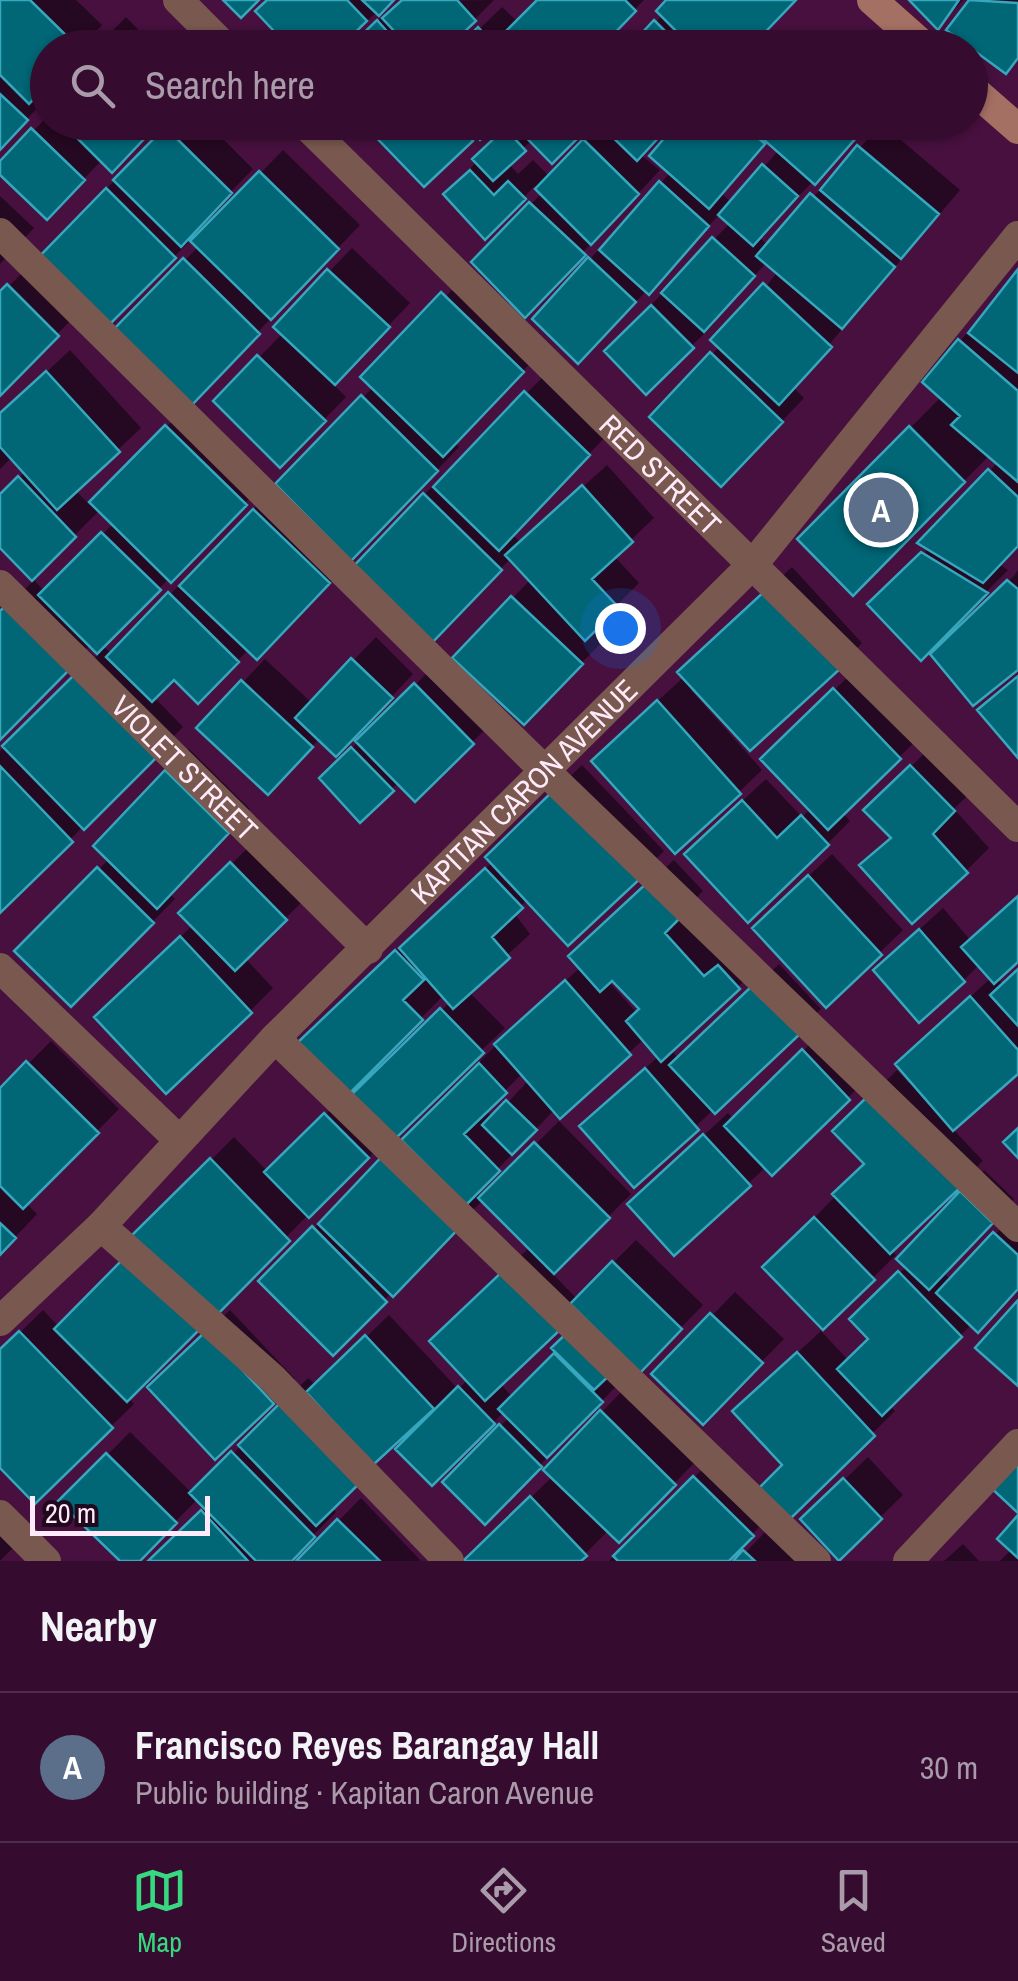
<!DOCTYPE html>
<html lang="en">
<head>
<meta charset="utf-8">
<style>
	body { margin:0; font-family:"Archivo Narrow",sans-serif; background:#3d1537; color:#f1f3f6 }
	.scale { position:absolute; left:30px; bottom:25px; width:180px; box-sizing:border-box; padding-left:10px; border:5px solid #ffeafa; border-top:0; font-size:28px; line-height:35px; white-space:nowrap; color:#ffeafa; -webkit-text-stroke:8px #20091d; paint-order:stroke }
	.you { position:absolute; left:620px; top:628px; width:35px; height:35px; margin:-25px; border:8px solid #fff; border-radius:50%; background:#1a73e8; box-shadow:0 0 0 15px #1a73e833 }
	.badge { display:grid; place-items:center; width:65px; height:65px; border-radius:50%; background:#38d880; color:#fff; font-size:32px; font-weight:700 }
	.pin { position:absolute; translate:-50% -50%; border:5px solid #fff; box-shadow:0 2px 10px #0006 }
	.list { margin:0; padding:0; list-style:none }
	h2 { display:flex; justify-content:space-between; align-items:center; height:130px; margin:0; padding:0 40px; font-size:42px }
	h2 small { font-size:32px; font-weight:400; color:#aa9baa }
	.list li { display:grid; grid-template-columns:65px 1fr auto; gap:30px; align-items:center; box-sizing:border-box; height:150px; padding:0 40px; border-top:2px solid #4f2c4b }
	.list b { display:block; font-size:38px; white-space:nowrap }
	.list p { margin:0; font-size:32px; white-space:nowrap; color:#aa9baa }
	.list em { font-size:32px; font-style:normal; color:#aa9baa }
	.icon { flex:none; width:55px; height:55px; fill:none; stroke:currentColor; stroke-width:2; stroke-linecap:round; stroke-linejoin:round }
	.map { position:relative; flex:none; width:1018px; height:1561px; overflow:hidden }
	.search { position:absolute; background:#350c2f; box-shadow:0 2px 8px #0004; left:30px; right:30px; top:30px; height:110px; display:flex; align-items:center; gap:25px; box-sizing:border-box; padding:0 35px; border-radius:55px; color:#aa9baa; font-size:38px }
	.sheet { height:280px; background:#350c2f }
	nav { display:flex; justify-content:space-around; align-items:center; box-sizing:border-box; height:140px; border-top:2px solid #4f2c4b; background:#350c2f; font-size:28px; color:#aa9baa }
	nav a { display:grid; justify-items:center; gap:5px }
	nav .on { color:#38d880 }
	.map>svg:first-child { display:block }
	.shadow { fill:#0007; fill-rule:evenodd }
	.building { fill:#016676; stroke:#37a7bd; stroke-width:2.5 }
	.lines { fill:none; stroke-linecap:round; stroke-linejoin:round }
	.street { stroke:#795850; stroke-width:30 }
	.secondary { stroke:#a57064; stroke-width:30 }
	.labels { text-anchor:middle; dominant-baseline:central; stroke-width:9; stroke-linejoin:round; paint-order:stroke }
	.street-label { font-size:30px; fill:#ffeafa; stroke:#20091d }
</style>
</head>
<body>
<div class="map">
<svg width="1018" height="1561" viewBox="0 0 1018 1561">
	<rect width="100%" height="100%" fill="#47103f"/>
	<!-- shadow -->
	<path class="shadow" d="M0 0H76L102 25 81 48H48L41 89 48 97 0 147Z
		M270 0H391L335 48Z
		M400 0 402 1 494 0 446 48H350Z
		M540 0H644L596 48H460L502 7 518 22Z
		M670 0H793L746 48H630L663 15Z
		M912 0H963L938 27Z
		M972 0H1018V59L1006 71 950 30Z
		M126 17 156 48H95Z
		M841 40 849 48H834Z
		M48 116V122H158L102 160 47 217 0 172V165Z
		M173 122H206L253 169 193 230 199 236 283 150 360 225 189 404 267 481 102 645 112 654 374 386 466 272 545 348 454 442 459 447 280 634 249 649 198 701 174 677 154 697 183 727 0 909V751L100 653 91 644 0 737V615L34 580 45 592 114 523 100 510 32 577 0 545V496L25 472 12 457 0 469V416L70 350 141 428 75 490 90 505 190 403 116 330 199 246 192 239 102 329 82 309 0 392V295Z
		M382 122H495L477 133 424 183Z
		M513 122H590L552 161 532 140 508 163 518 174 533 160 550 177 602 124 660 170 525 314 474 262 542 193 535 186 485 236 447 194Z
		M681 122H870L759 237 768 245 882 124 960 190 793 387 804 398 744 461 653 417 720 346 778 271 767 262 712 321 714 324 646 391 607 351 730 223 720 214 601 338 590 259 671 172ZM768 140 779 150 732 203 721 193Z
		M0 196 34 228 0 264Z
		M352 248 410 303 333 384 346 397 280 465 216 401 283 333 276 327Z
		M1018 273V544L999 564 1008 570 921 657 871 604 929 548 921 543 998 462 990 455 853 592 800 539 942 396 960 341Z
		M549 371 611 431 512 534 521 543 607 465 654 518 614 556 639 583 593 629 604 640 524 722 456 657 531 579 511 558 428 644 424 495Z
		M792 567 862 643 839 666 691 690 762 770 739 792 617 738 685 676 703 649Z
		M1018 570V666L933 655 1014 576Z
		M376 637 413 674 359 731 320 738 290 769 243 682 265 659 312 703Z
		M438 662 495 720 415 798 399 782 360 819 322 778Z
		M858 667 922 735 842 812 850 821 827 844 710 831 766 779 802 817 811 808 764 759Z
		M934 744 976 787 954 809 989 848 966 871 863 865 893 836 867 810Z
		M189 749 250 809 169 893 175 899 71 1004 18 951 109 859 166 772Z
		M582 765 664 851 641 874 528 899 514 913 530 934 468 991 505 1028 309 1214 128 1397 134 1404 35 1500 0 1464V1352L43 1310 59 1327 138 1247 131 1240 234 1137 268 1172 348 1092 353 1097 450 1002 444 995 348 1091 323 1021 493 862 511 834Z
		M255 841 308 896 245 958 273 988 250 1011 120 994 193 925 181 913Z
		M832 854 903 930 826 1005 778 905Z
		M674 860 703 891 686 908 761 965 671 1050 679 1059 779 964 821 1009 634 1184 605 1104 659 1056 644 1039 560 1115 555 1109 476 1192 482 1198 559 1121 631 1194 552 1273 577 1299 636 1240 703 1305 662 1347 624 1378 485 1522 446 1482 509 1417 504 1412 432 1483 399 1448 424 1420 421 1417 331 1507 336 1512 288 1561H151L207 1507 198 1499 136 1561H124L62 1501 130 1432 193 1494 308 1378 316 1385 389 1315 458 1389 468 1380 455 1319 530 1247 483 1200 333 1352 262 1281 520 1021 581 967 594 934ZM612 978 642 1009 637 1013 608 981ZM523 1073 529 1080 493 1118 485 1110ZM578 1308 575 1329 512 1397 500 1383Z
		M1018 897V959L997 978 1003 985 1018 971V1070L952 1128 983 1161 891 1250 896 1255 824 1326 766 1267 867 1164 835 1131 897 1070 909 1083 912 1080 921 1041 991 978 980 964 964 980 899 948 943 908 971 941Z
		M826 1028 871 1075 772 1172 767 1166 674 1252 653 1182 728 1113 734 1120Z
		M51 1041 119 1109 26 1203 37 1214 0 1253V1092Z
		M984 1170 1014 1199 943 1272 951 1280 1018 1211V1288L972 1324 890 1406 895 1411 786 1519 777 1509 726 1561H609L717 1455 757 1494 785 1465 758 1389 821 1331 849 1361 871 1339 853 1319 907 1266Z
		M735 1292 784 1339 703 1421 655 1374Z
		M230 1310 295 1379 215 1456 173 1364Z
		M624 1389 697 1460 619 1540 609 1530 578 1561H466L553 1476 546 1470Z
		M868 1457 903 1495 839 1557 804 1519Z
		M361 1498 421 1561H299Z
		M1018 1519V1561H1000L1012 1549Z
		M0 1525 17 1544 0 1561Z
		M768 1529 803 1561H737Z
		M963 1544 979 1561H944Z"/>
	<!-- building -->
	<path class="building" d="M0 0H30L79 48H48V85L29 104 0 75Z
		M223 0H259L241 18Z
		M267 0H347L367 21 339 48H290L255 11Z
		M362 0H394L379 16Z
		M402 0H457L476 21 447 48H410L382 18Z
		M537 0H625L636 11 600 48H514L502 35Z
		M666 0H796L750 48H693L656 11Z
		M909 0H959L938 30Z
		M969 0 1018 3V58L1006 74 946 30Z
		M377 20 402 48H348Z
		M654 20 682 48H628Z
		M478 27 497 48H457Z
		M102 38 112 48H92Z
		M0 94 28 120 0 150Z
		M61 122H160L112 173Z
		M379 122H457L473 141 424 187 370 131Z
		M463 122H499L480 140Z
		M511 122H570L582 134 552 164Z
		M597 122H673L637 161Z
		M678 122H740L765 144 709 209 649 156Z
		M762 122H870L815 185 754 131Z
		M165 127 232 193 181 247 113 180Z
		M31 128 85 180 47 220 0 175V161Z
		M505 128 526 151 493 181 472 159Z
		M583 139 639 194 591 245 535 189Z
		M857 145 939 214 901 259 820 190Z
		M762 164 798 196 753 246 718 215Z
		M470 170 494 195 508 181 526 199 485 240 443 194Z
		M259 171 339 249 271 320 190 241Z
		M659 181 709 226 649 295 599 250Z
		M106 188 176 258 102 332 33 263Z
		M810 193 895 267 842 329 756 256Z
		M529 202 586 255 525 318 471 262Z
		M712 237 755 276 704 332 661 293Z
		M588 257 636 302 578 364 532 319Z
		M183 258 260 334 190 407 113 330Z
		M327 269 390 327 335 385 273 327Z
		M1018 269V373L968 333Z
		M763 283 832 347 779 405 710 340Z
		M7 284 59 336 0 396V291Z
		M441 292 524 372 443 457 360 377Z
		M651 305 694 348 646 395 604 351Z
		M958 339 1018 391V482L951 425 960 416 922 382Z
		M710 352 783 422 721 487 649 417Z
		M257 355 326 421 280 468 213 401Z
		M46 371 120 452 57 510 0 447V413Z
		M524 391 590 455 499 551 433 487Z
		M361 395 438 471 351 561 275 484Z
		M165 425 247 505 171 583 89 502Z
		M909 426 965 482 853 596 797 539Z
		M988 469 1018 497V546L983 583 917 543Z
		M18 476 76 537 32 581 0 548V494Z
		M582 485 633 542 592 579 619 608 585 641 505 555Z
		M423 493 502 570 428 647 349 571Z
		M253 509 330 583 257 660 179 586Z
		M101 532 161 590 97 654 38 595Z
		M921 552 988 593 921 661 867 604Z
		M1007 580 1018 589V670L973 706 930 654Z
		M768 588 841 668 750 751 677 672Z
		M168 592 239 662 198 704 174 680 152 702 106 657Z
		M511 596 583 664 524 725 452 658Z
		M10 601 74 665 0 740V611Z
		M351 658 393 698 336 757 295 718Z
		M81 668 162 752 84 830 2 746Z
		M1018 676V758L977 710Z
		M241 680 313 747 268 795 196 728Z
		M414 683 474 744 415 802 355 741Z
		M833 688 901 759 828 830 760 759Z
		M657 700 741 794 675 854 591 761Z
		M351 747 394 791 360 823 319 778Z
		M910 765 955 811 933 834 968 873 912 924 859 865 891 838 863 810Z
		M0 766 73 842 0 913Z
		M165 770 229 833 157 909 93 846Z
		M558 786 643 876 568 946 485 857Z
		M742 800 777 838 801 815 829 845 748 923 684 854Z
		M230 862 287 920 235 971 178 913Z
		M97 867 154 923 71 1007 14 951Z
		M485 868 523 908 492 937 510 958 453 1009 399 948Z
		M808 875 882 955 826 1008 752 928Z
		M650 880 682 916 665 933 704 976 718 965 740 989 661 1062 626 1021 639 1009 612 981 600 992 568 956Z
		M1018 896V962L994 984 961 947Z
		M919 929 965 982 919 1023 873 970Z
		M180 936 252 1013 166 1094 94 1017Z
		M395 950 424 980 403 1000 423 1020 348 1095 297 1043Z
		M1018 969V1026L990 995Z
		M565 980 631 1055 560 1119 494 1044Z
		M754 984 800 1034 715 1114 669 1065Z
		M970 996 1018 1050V1074L953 1131 895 1064Z
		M440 1008 484 1053 393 1141 350 1096Z
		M802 1049 850 1100 772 1176 724 1126Z
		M26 1061 99 1133 23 1209 0 1186V1088Z
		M479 1063 507 1093 464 1134 500 1171 466 1205 401 1140Z
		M645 1068 699 1130 634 1188 579 1126Z
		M873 1091 963 1185 890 1254 832 1194 864 1164 832 1131Z
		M506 1100 537 1130 512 1155 482 1125Z
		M324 1113 369 1158 309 1218 264 1172Z
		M1018 1128V1158L1003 1142Z
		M703 1134 751 1186 674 1256 627 1204Z
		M534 1142 610 1218 554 1274 478 1198Z
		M387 1151 463 1224 393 1297 318 1224Z
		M210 1158 290 1241 209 1323 127 1240Z
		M960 1191 993 1223 929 1290 896 1259Z
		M814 1217 875 1280 823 1330 762 1267Z
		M0 1223 16 1238 0 1255Z
		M312 1226 387 1302 333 1356 258 1281Z
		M993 1232 1018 1255V1289L978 1333 936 1293Z
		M128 1254 202 1327 127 1402 54 1329Z
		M612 1261 682 1329 640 1373 570 1304Z
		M505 1269 561 1329 485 1401 429 1341Z
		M898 1271 962 1337 882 1416 837 1369 868 1339 849 1319Z
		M1018 1300V1386L975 1348Z
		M710 1313 763 1363 703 1425 651 1374Z
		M573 1327 616 1369 594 1390 551 1348Z
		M19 1331 113 1428 35 1504 0 1468V1349Z
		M206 1331 274 1404 215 1460 147 1387Z
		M365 1335 434 1409 373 1465 306 1392Z
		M797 1352 875 1436 786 1523 756 1491 782 1465 732 1411Z
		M554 1353 603 1402 547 1458 498 1409Z
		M458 1386 495 1424 432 1486 395 1449Z
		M284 1399 364 1479 316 1526 238 1445Z
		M600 1410 676 1485 619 1543 543 1470Z
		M499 1424 542 1467 485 1525 442 1482Z
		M231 1451 315 1537 292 1561H256L189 1493Z
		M106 1453 177 1523 140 1561H120L58 1501Z
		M1018 1454V1513L989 1486Z
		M693 1476 754 1536 729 1561H618L613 1556Z
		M843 1478 882 1519 839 1561 800 1519Z
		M530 1496 587 1556 581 1561H463Z
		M201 1510 248 1561H148Z
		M1018 1515V1558L997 1539Z
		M337 1519 380 1561H296Z
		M743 1550 755 1561H733Z"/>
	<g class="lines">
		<!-- street -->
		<g class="street">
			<path d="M178 0 226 48"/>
			<path id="s1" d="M303 122 1018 827"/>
			<path d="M0 233 546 772 1018 1227"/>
			<path id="s2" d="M0 585 368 949"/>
			<path d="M0 968 179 1140"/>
			<path d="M275 1038 816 1561"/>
			<path d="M101 1226 272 1378 449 1561"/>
			<path id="s3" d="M0 1321 101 1226 275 1038 754 563 1018 236"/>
			<path d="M0 1515 46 1561"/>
			<path d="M908 1561 1018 1444"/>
		</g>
		<!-- secondary -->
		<path class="secondary" d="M872 0 926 48
			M970 87 1018 129"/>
	</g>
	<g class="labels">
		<!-- street labels -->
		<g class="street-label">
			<text stroke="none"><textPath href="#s1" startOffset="502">RED STREET</textPath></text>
			<text stroke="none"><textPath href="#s2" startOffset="260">VIOLET STREET</textPath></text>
			<text stroke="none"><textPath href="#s3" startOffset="745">KAPITAN CARON AVENUE</textPath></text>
		</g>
	</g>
</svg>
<div class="scale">20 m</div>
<div class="you"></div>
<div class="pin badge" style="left:881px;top:510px;background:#5c6f8a">A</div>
<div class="search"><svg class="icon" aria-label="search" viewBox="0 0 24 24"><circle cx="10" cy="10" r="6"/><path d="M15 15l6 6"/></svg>Search here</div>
</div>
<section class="sheet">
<h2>Nearby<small></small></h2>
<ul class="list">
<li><span class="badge" style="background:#5c6f8a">A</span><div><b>Francisco Reyes Barangay Hall</b><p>Public building · Kapitan Caron Avenue</p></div><em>30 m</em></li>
</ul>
</section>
<nav>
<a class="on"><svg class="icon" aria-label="map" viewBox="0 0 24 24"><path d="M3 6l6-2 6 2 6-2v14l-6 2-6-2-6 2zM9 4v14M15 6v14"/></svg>Map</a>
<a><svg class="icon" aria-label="directions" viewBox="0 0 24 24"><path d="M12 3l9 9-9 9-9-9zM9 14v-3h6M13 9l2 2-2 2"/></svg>Directions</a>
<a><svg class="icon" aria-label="saved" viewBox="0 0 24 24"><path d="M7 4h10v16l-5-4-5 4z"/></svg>Saved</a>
</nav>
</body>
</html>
